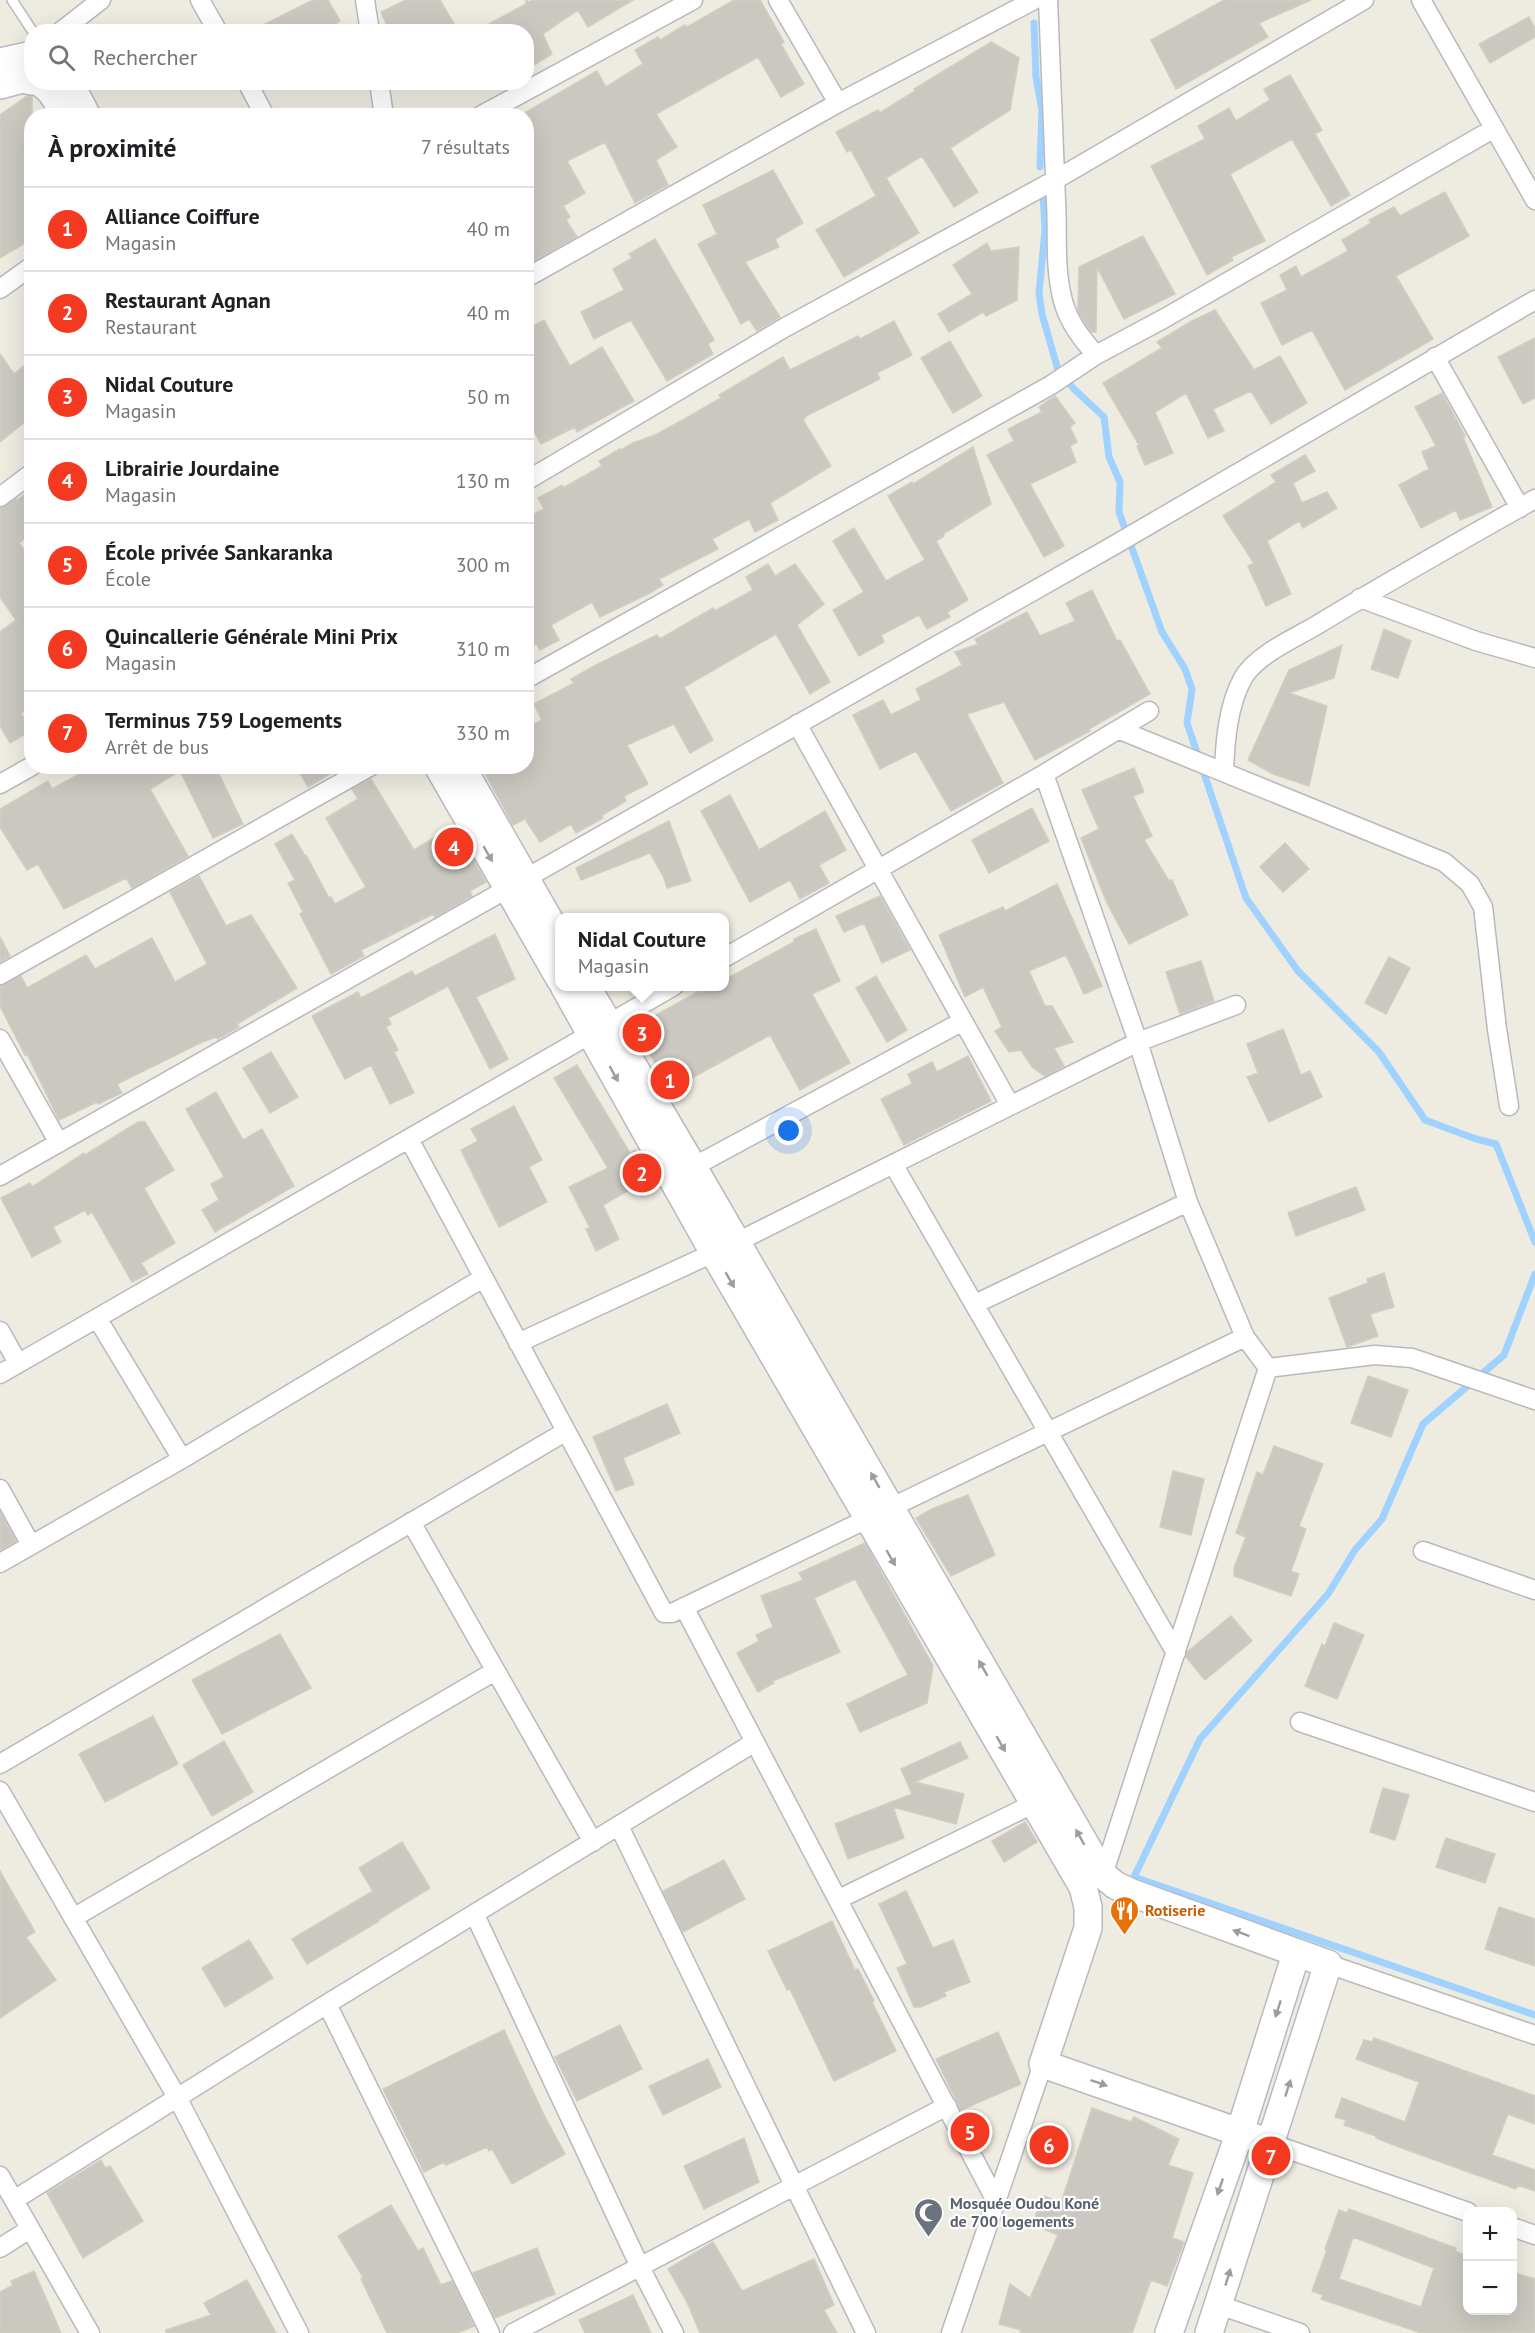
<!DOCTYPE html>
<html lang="fr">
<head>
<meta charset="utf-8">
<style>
	body { margin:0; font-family:"PT Sans",sans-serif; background:#f2f2f2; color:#202124 }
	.controls { position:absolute; right:18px; bottom:18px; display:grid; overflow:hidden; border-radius:12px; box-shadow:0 6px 24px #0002 }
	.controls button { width:54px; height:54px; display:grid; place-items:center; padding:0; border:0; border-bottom:2px solid #e0e0e0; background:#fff; color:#202124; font:30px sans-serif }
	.you { position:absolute; left:789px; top:1131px; width:21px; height:21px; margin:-15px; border:4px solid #fff; border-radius:50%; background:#1a73e8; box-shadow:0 0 0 9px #1a73e833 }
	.badge { display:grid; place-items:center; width:39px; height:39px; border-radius:50%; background:#f43921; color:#fff; font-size:20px; font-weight:700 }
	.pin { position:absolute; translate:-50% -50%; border:3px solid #fff; box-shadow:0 2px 6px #0006 }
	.popup { position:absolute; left:555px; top:913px; width:174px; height:78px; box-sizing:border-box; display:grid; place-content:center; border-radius:12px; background:#fff; filter:drop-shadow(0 2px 4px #0005); font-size:20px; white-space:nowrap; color:#757577 }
	.popup b { font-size:22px; color:#202124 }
	.popup::after { content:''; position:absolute; left:50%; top:100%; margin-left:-12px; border:12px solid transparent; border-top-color:#fff }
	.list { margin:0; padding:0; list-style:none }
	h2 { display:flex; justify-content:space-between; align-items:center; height:78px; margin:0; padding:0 24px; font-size:26px }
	h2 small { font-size:20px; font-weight:400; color:#757577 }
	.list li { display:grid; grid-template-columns:39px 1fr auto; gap:18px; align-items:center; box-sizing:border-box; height:84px; padding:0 24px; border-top:2px solid #e0e0e0 }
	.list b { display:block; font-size:22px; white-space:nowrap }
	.list p { margin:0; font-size:20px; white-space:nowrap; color:#757577 }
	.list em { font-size:20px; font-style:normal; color:#757577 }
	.icon { flex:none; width:33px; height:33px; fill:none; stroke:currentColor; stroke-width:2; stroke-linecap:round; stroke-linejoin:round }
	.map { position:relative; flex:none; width:1535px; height:2333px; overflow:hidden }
	.search { position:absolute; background:#fff; box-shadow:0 6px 24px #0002; left:24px; top:24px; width:510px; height:66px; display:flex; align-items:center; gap:15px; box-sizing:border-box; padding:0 21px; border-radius:24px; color:#757577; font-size:22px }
	.panel { position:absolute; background:#fff; box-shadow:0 6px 24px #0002; left:24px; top:108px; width:510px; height:666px; border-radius:24px }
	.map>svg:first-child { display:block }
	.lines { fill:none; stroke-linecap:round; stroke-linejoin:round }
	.stream { stroke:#9fd2ff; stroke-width:7 }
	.building { fill:#cac8c0; stroke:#d2cdbf; stroke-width:1.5; fill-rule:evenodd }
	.lane-casing { stroke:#b6b9be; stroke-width:12 }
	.street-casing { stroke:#b6b9be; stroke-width:21 }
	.secondary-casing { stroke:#b7bac1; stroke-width:30 }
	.lane { stroke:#fff; stroke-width:9 }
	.street { stroke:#fff; stroke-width:18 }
	.secondary { stroke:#fff; stroke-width:27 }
	.oneway { fill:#9b9ea1 }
	.labels { text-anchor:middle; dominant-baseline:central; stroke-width:4.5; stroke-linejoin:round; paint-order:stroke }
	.food-label { font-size:16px; font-weight:bold; fill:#c56008; stroke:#fff; text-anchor:start }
	.worship-label { font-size:16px; font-weight:bold; fill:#5b616d; stroke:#fff; text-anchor:start }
</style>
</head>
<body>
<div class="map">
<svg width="1535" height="2333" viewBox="0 0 1535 2333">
	<rect width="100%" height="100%" fill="#eeebe1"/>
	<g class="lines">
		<!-- stream -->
		<path class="stream" d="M1034 23 1036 77 1042 110 1040 167
			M1043 194 1045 230 1039 293 1042 314 1058 370 1074 389 1104 417 1109 457 1120 482 1119 512 1162 632 1185 669 1192 689 1187 723 1246 898 1298 971 1379 1052 1425 1120 1476 1139 1496 1144 1535 1242
			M1535 1274 1504 1355 1423 1424 1382 1519 1355 1550 1328 1594 1200 1739 1134 1877 1535 2015"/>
	</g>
	<!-- building -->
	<path class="building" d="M313 0H328L340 21 322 32H249Z
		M406 0H440L459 32H390L381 12Z
		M526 0 529 2 533 0H633L588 27 578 10 543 34 552 54 526 70V32H474L526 4Z
		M734 0H760L784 42 781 44 804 84 781 97 758 57 656 114 677 147 656 160 668 185 635 203 605 142 567 161 585 193 563 206 570 217 566 220 577 237 534 261 526 248V112L597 71 606 87 643 64 635 50 658 37 660 40 685 25 687 27Z
		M1224 0H1311L1259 23 1268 37 1176 89 1151 40Z
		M1529 17 1535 28V37L1490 63 1479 44Z
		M991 42 1019 58 1010 110 950 148 978 192 954 207 922 156 886 178 919 233 844 277 816 230 876 196 851 150 847 152 836 132 878 110 880 113 915 91 914 89Z
		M1290 75 1322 130 1315 134 1350 195 1331 206 1292 139 1230 174 1265 241 1231 257 1233 260 1207 275 1151 166 1205 139 1198 126 1229 108 1236 121 1270 100 1264 89Z
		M27 96H32V239L0 258V115Z
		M773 170 803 223 775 239 779 247 745 262 780 317 757 331 749 319 741 324 698 244 717 234 703 205Z
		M1445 192 1469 236 1396 276 1433 339 1345 390 1312 330 1282 345 1261 303 1287 290 1280 275 1296 266 1301 277 1348 251 1342 240 1371 223 1369 220 1394 207 1400 216Z
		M1143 236 1175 294 1124 319 1097 267 1096 332H1091L1078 311 1079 267Z
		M655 239 714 340 708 344 713 354 667 381 631 320 594 339 581 312 624 290 613 269 632 258 629 254Z
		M987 243 991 251 1019 247 1017 300 986 316 983 312 949 332 938 314 972 294 953 265Z
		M1215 310 1254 370 1280 356 1307 403 1271 424 1251 391 1213 409 1224 431 1208 438 1186 393 1155 412 1173 453 1145 465 1137 446 1139 445 1103 383 1162 348 1157 342 1190 322Z
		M544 320 570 366 602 347 634 401 577 432 575 427 541 444 526 416V330Z
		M894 321 912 355 877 373 880 379 806 416 803 420 831 466 770 503 778 520 755 532 749 519 712 539 718 549 659 579 663 585 648 594 600 617 592 602 551 625 559 640 540 650 536 643 526 648V518L544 509 538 498 562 485 563 488 602 466 599 461 620 449 621 450 633 443 655 435 681 421 721 398 719 395 783 357 790 370 858 336 860 339Z
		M1535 338V398L1523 404 1498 357Z
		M950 341 982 396 953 413 921 358Z
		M0 354 14 374 32 359V416L0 442Z
		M1442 393 1465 436 1463 437 1492 507 1460 520 1456 510 1421 528 1399 485 1429 469 1422 452 1436 446 1415 407Z
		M1055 396 1075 423 1070 427 1077 442 1070 446 1076 462 1030 484 1064 546 1044 557 987 455 1014 441 1008 429 1042 412 1039 407Z
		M973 447 991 504 943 534 944 536 936 541 968 600 947 612 950 617 927 629 919 615 881 635 884 642 859 656 833 610 864 592 833 541 854 528 886 581 925 560 888 496 912 482 913 484Z
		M1305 455 1315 471 1293 483 1302 503 1327 492 1337 508 1303 528 1299 521 1267 541 1291 594 1266 606 1248 566 1254 563 1223 516 1276 482 1271 475Z
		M32 489V533L19 543 32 561V707L21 713 31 731 10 743 0 726V632L16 620 0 597V508L16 499 17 500Z
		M768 564 775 576 795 564 824 604 797 625 830 682 810 694 776 634 684 687 713 740 690 753 674 724 627 745 648 784 624 796 626 801 601 816 603 818 576 833 571 824 540 842 525 819 513 825 481 766H526V728L542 720 534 704 574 683 571 679 596 665 657 635 660 639 713 608 715 611 753 590 746 577Z
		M1092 590 1117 641 1120 640 1150 694 1089 729 1090 731 1035 760 1004 702 967 714 1003 783 951 811 916 751 880 769 853 715 883 700 891 715 921 700 916 689 962 665 955 652 978 644 975 639 1027 612 1040 636 1075 621 1066 603Z
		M1384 629 1411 641 1398 678 1371 669Z
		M1342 645 1334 678 1289 693 1327 706 1309 786 1273 774 1248 760 1289 670Z
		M94 766H215L243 824 213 838 180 771 150 789 188 856 132 888 126 878 64 909 38 864 27 870 0 827V809L48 781 52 789Z
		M296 766H347L341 770 340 768 308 787Z
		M1134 768 1144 792 1133 796 1152 836 1144 840 1169 881 1172 880 1188 915 1129 944 1107 903 1081 838 1099 829 1082 790Z
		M371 779 414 850 454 826 486 882 470 891 472 896 435 917 433 914 361 950 364 956 331 974 300 914 303 912 288 883 295 880 275 844 292 834 305 856 306 855 329 898 331 897 335 904 366 887 326 818 358 799 352 789Z
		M730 795 759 850 825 811 846 850 819 865 829 883 800 899 790 880 750 902 701 811Z
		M1032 808 1049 841 989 873 972 840Z
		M669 821 691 881 667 888 664 878 650 853 581 880 576 868Z
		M1285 843 1309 869 1283 892 1260 867Z
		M199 876 226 926 251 915 297 988 237 1024 239 1027 218 1039 216 1037 200 1043 117 1084 122 1093 98 1104 97 1102 59 1120 27 1054 25 1055 0 1006V986L21 976 27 988 86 955 95 969 152 938 175 982 207 964 170 892Z
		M1057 884 1102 986 1084 994 1066 955 1029 971 1045 1006H1052L1073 1042 1054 1048 1064 1066 1045 1076 1032 1067 1021 1050 1009 1052 995 1031 1002 1027 983 987 965 997 939 935 1003 907 1005 911Z
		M880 896 910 950 882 963 864 923 844 932 836 916Z
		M816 929 840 981 812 994 850 1063 800 1090 770 1035 670 1090 635 1027 699 991 700 993 713 987H724V980L794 942V939Z
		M495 934 515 979 476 997 508 1059 490 1069 448 986 388 1018 391 1024 386 1027 398 1050 394 1052 414 1093 390 1104 371 1065 345 1079 312 1016 358 992 361 998 412 971 415 976Z
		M0 937 10 956 0 962Z
		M1389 957 1410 968 1386 1014 1365 1003Z
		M1201 961 1214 1001 1180 1014 1166 972Z
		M876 976 907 1030 887 1042 856 988Z
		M1283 1029 1301 1075 1310 1071 1322 1097 1269 1122 1247 1077 1258 1073 1247 1044Z
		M271 1052 298 1097 270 1113 243 1068Z
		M968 1056 991 1101 904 1145 881 1099 912 1084 908 1074 932 1062 937 1072Z
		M577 1065 630 1153 635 1150 650 1178 603 1205 619 1239 596 1251 586 1229 590 1228 569 1187 608 1168 554 1078Z
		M216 1092 243 1140 262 1129 294 1186 215 1232 202 1210 219 1200 211 1184 224 1177 186 1109Z
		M514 1106 542 1160 529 1167 547 1202 499 1227 461 1150 478 1141 471 1129Z
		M138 1122H145L174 1170 144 1188 175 1243 141 1263 148 1274 132 1282 92 1212 88 1215 85 1210 53 1227 61 1242 32 1257 1 1198 30 1183 32 1187 84 1153 85 1155Z
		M1356 1187 1365 1210 1296 1236 1288 1213Z
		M1384 1273 1394 1307 1370 1314 1378 1336 1347 1347 1329 1298 1368 1283 1367 1279Z
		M1368 1376 1408 1390 1391 1437 1351 1423Z
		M667 1404 680 1433 623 1458 634 1484 616 1491 593 1437Z
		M1274 1446 1323 1464 1299 1526 1306 1529 1291 1571 1299 1574 1291 1596 1234 1576V1568L1246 1537 1236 1533 1257 1472 1263 1475Z
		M1173 1471 1204 1479 1191 1535 1160 1527Z
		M968 1495 995 1555 951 1576 916 1518 934 1508Z
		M0 1512 16 1541 0 1550Z
		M865 1543 933 1666 927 1703 860 1732 847 1704 908 1675 855 1579 814 1598 840 1652 773 1681 774 1683 758 1692 737 1653 759 1641 756 1635 773 1627 761 1596 803 1580 799 1573Z
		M1231 1616 1252 1641 1205 1680 1186 1657 1187 1652Z
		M1334 1623 1364 1635 1337 1699 1305 1686 1322 1644 1325 1646Z
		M280 1634 311 1688 222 1734 192 1680Z
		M153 1716 178 1764 105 1802 79 1754Z
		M224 1741 253 1792 212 1816 183 1765Z
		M960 1742 968 1758 915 1782 964 1794 956 1824 893 1807 904 1838 848 1859 835 1824 912 1794 901 1769Z
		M1383 1788 1409 1795 1395 1840 1370 1832Z
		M1025 1822 1037 1842 1004 1862 992 1841Z
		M1446 1838 1495 1854 1485 1883 1436 1867Z
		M402 1842 430 1888 378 1920 379 1921 307 1964 292 1939 373 1891 359 1868Z
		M724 1860 745 1899 683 1932 663 1891Z
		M0 1871 35 1932 26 1937 56 1980 0 2018Z
		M906 1891 933 1948 953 1940 970 1982 944 1992 946 1996 921 2007H914L897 1968 907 1964 879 1904Z
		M1499 1907 1535 1919V1966L1485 1949Z
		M832 1921 855 1970 858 1969 874 2001 872 2002 896 2051 834 2081 790 1989 787 1990 768 1951Z
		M249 1940 273 1978 225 2007 202 1968Z
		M620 2025 642 2069 577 2101 555 2057Z
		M504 2030 545 2117 565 2154 512 2184 492 2149 489 2151 487 2147 446 2165 444 2162 424 2172 383 2089Z
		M998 2032 1021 2084 961 2110 936 2059Z
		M1374 2038 1535 2096V2124L1508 2114 1492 2155 1535 2170V2191L1517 2185 1516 2189 1407 2150 1376 2138V2136L1344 2125 1346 2120 1335 2117 1342 2098 1405 2122 1419 2082 1356 2059 1364 2040 1372 2042Z
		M708 2059 721 2087 663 2115 649 2086Z
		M1092 2108 1131 2122 1134 2117 1179 2139 1168 2165 1193 2173 1172 2238 1184 2242 1167 2286 1151 2280 1132 2333H1020L1021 2330 999 2324 1010 2284 1030 2298 1058 2235 1032 2224 1044 2196 1061 2203Z
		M744 2138 759 2182 704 2209 684 2166Z
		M101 2160 105 2168 110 2166 143 2221 83 2258 47 2193Z
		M391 2205 418 2251 423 2248 441 2285 452 2281 474 2326 457 2333H387L361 2279 363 2277 338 2236Z
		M1349 2209 1456 2248 1455 2251 1467 2256V2310H1512V2272L1535 2279V2333H1421L1321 2299 1323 2295 1312 2291 1327 2250 1325 2249 1339 2210 1347 2213ZM1353 2237 1434 2268 1421 2307 1339 2279Z
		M713 2242 742 2291 814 2259 834 2305 824 2310 837 2333H700L687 2302 668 2269Z
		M537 2248 555 2294 495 2318 473 2273Z
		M34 2271 61 2333H0V2292L13 2285 11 2281Z
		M247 2280 276 2333H166V2330L211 2315 204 2303Z
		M633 2295 651 2333H585L579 2320Z"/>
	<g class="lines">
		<defs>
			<path id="lane" d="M12 0 33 32"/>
			<path id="street" d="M200 0 218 32
				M365 0 370 32
				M778 0 838 103
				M1048 0C1051 67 1053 134 1056 201 1058 236 1054 266 1063 301 1069 323 1082 339 1096 355
				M1421 0 1535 200
				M60 32 101 0
				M247 82 265 116
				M379 82 384 116
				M480 116 693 0
				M526 278 838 103 1034 0
				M0 289 32 266
				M1435 357 1520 508
				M526 481 784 328 1055 180 1364 0
				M0 497 32 473
				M1360 598 1476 641 1535 658
				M526 679 1051 385 1096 355 1165 318 1493 129
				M797 724 1010 1105
				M1120 730 1444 862 1470 884 1483 907 1497 1029 1509 1106
				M1224 772C1225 741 1228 705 1243 678 1256 655 1295 638 1317 625 1389 581 1462 540 1535 499
				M1044 774 1138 1042 1188 1202 1245 1337 1268 1368
				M0 784 32 766
				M724 958 1044 774 1149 711
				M0 975 371 766
				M0 1039 59 1143
				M409 1139 664 1613H672L1245 1337
				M893 1164 1176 1653
				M693 1167 963 1021
				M0 1176 1111 547 1535 300
				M975 1304 1188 1202
				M97 1318 182 1459
				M0 1331 18 1363
				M518 1343 737 1242 1138 1042 1236 1005
				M1268 1368 1375 1355 1412 1358 1535 1400
				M0 1374 674 986
				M0 1489 31 1545
				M411 1522 593 1842
				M1423 1551 1535 1590
				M0 1563 182 1459 483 1278
				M684 1607 996 2201
				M1300 1722 1535 1802
				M0 1764 565 1432
				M0 1791 178 2099 299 2333
				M619 1826 866 2333
				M1103 1875 1268 1368
				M839 1899 1035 1803
				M475 1915 640 2267 674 2333
				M73 1918 495 1671
				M1328 1964 1535 2035
				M327 2004 490 2333
				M1270 2143 1468 2212
				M0 2176 90 2333
				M14 2200 327 2004 755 1742
				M1512 2227 1535 2235
				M0 2248 30 2229
				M1219 2305 1300 2333
				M513 2333 947 2106
				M951 2333 1043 2064"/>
			<path id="secondary" d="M0 62 32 55
				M38 82C51 87 59 104 66 116
				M69 82 87 116
				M0 85 23 79 32 81
				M438 766 560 979
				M461 766 560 939
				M564 986 714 1253 1083 1887 1088 1907V1928L1043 2064 1270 2143
				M586 986 693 1167 1103 1875 1115 1885 1132 1893 1328 1964 1209 2333
				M1169 2333 1240 2132 1296 1954"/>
		</defs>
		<!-- lane casing -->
		<use href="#lane" class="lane-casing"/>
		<!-- street casing -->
		<use href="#street" class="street-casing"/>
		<!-- secondary casing -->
		<use href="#secondary" class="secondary-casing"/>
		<!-- lane -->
		<use href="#lane" class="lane"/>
		<!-- street -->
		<use href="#street" class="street"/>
		<!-- secondary -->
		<use href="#secondary" class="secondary"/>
	</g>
	<!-- one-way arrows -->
	<defs><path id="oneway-solid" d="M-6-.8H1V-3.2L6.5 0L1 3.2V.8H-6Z" transform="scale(1.5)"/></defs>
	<g class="oneway">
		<use href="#oneway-solid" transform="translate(488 854) rotate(60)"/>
		<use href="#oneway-solid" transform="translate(614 1074) rotate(61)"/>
		<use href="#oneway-solid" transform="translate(730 1280) rotate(60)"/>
		<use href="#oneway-solid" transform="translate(875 1480) rotate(-120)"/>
		<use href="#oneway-solid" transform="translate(891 1558) rotate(60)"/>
		<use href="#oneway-solid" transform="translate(983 1668) rotate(-120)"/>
		<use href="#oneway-solid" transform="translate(1001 1744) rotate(60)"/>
		<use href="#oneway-solid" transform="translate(1080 1837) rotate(-119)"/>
		<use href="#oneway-solid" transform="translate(1241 1933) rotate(-160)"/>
		<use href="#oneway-solid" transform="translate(1278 2009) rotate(108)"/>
		<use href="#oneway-solid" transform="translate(1099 2083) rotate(19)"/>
		<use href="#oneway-solid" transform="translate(1288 2088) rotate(-72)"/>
		<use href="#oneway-solid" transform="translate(1220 2187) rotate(109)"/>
		<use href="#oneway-solid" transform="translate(1228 2277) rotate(-73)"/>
	</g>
	<!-- icons -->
	<defs>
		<symbol id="restaurant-pin" viewBox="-11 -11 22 30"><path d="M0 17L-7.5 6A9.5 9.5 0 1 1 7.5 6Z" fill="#e8710a" stroke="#fff"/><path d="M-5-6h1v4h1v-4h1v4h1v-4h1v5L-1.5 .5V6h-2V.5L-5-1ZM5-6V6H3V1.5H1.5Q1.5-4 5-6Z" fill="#fff"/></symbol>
		<symbol id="mosque-pin" viewBox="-11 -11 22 30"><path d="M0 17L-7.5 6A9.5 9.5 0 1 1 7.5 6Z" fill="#6b7280" stroke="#fff"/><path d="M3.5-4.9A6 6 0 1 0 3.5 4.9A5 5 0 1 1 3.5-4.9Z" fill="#fff"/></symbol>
	</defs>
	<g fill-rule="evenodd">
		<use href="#restaurant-pin" x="1108" y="1894" width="33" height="45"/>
		<use href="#mosque-pin" x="912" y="2196" width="33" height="45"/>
	</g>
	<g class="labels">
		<!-- food labels -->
		<g class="food-label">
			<text x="1145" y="1910">Rotiserie</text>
		</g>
		<!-- worship labels -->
		<g class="worship-label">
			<text x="950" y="2203">Mosquée Oudou Koné<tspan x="950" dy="18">de 700 logements</tspan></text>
		</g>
	</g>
</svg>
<div class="controls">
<button>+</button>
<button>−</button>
</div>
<div class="you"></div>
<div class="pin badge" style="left:670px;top:1080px">1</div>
<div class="pin badge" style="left:642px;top:1173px">2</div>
<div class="pin badge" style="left:642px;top:1033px">3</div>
<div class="popup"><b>Nidal Couture</b>Magasin</div>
<div class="pin badge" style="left:454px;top:847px">4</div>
<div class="pin badge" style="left:970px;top:2132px">5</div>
<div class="pin badge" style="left:1049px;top:2145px">6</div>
<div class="pin badge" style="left:1271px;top:2156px">7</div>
<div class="search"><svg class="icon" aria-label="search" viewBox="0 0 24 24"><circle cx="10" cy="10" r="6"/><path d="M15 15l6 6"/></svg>Rechercher</div>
<section class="panel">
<h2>À proximité<small>7 résultats</small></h2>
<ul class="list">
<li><span class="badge">1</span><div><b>Alliance Coiffure</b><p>Magasin</p></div><em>40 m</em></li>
<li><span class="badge">2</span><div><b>Restaurant Agnan</b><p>Restaurant</p></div><em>40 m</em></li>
<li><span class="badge">3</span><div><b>Nidal Couture</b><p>Magasin</p></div><em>50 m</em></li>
<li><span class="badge">4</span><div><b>Librairie Jourdaine</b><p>Magasin</p></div><em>130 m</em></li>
<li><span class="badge">5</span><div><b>École privée Sankaranka</b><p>École</p></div><em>300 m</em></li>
<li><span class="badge">6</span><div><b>Quincallerie Générale Mini Prix</b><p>Magasin</p></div><em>310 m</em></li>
<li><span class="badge">7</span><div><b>Terminus 759 Logements</b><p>Arrêt de bus</p></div><em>330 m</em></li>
</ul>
</section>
</div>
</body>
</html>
